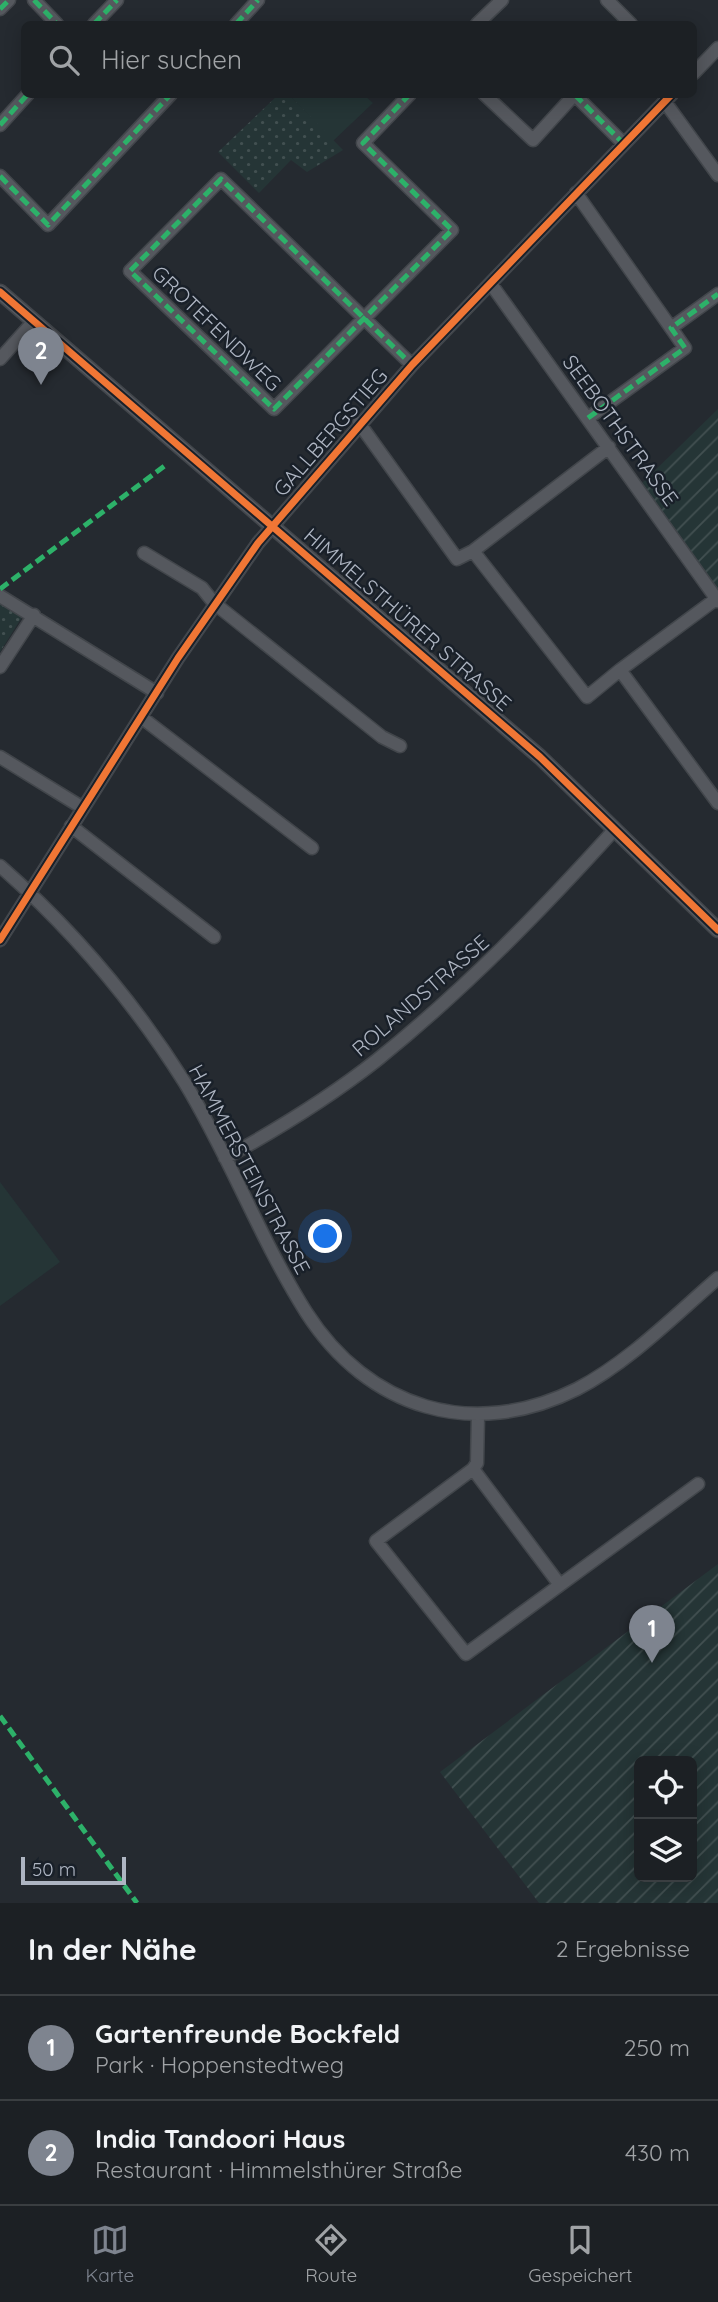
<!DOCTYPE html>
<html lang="de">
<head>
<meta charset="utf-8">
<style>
	body { margin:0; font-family:Quicksand,sans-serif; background:#292d31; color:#f1f3f6 }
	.controls { position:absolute; right:21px; bottom:21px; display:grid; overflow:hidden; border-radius:10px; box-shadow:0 4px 18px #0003 }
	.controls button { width:63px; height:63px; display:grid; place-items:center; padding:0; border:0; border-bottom:2px solid #3a3e41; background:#1c2024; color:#f1f3f6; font:35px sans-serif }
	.scale { position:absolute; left:21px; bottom:18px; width:105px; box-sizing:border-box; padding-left:7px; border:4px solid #aeb5c2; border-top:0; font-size:19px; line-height:24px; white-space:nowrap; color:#aeb5c2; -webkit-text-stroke:5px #192029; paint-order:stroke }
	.you { position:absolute; left:326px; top:1237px; width:24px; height:24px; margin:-18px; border:5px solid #fff; border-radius:50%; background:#1a73e8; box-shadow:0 0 0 10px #1a73e833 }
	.badge { display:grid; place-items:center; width:46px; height:46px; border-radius:50%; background:#7e848f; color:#fff; font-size:23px; font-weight:700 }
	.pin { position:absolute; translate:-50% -58px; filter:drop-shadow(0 2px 4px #0008) }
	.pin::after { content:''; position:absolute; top:37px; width:24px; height:21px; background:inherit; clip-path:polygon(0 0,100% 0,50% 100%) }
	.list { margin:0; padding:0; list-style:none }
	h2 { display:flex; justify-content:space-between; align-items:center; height:91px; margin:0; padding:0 28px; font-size:30px }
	h2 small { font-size:23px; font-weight:400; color:#a0a3a6 }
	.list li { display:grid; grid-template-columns:46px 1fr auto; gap:21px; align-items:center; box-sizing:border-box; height:105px; padding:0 28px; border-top:2px solid #3a3e41 }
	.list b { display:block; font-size:26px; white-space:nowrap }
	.list p { margin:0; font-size:23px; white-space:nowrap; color:#a0a3a6 }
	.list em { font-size:23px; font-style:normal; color:#a0a3a6 }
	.icon { flex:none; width:38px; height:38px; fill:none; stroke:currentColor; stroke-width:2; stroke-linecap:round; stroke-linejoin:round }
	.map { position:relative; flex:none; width:718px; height:1903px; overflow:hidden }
	.search { position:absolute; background:#1c2024; box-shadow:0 4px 18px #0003; left:21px; right:21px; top:21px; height:77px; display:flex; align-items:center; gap:18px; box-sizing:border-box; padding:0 24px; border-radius:10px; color:#a0a3a6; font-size:26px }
	.sheet { height:301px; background:#1c2024 }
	nav { display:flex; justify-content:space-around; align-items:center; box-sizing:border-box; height:98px; border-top:2px solid #3a3e41; background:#1c2024; font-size:19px; color:#a0a3a6 }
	nav a { display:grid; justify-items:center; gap:4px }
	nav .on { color:#7e848f }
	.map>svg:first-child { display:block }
	.grass { fill:#253536 }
	.park { fill:url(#park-dots) }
	.garden { fill:url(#garden-furrows); fill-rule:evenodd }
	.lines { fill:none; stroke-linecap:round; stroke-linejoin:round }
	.minor-casing { stroke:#42464b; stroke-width:15 }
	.tertiary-casing { stroke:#42464b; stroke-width:17 }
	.minor { stroke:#55585e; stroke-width:12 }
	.tertiary { stroke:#55585e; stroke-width:14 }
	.quiet { stroke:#2db169; stroke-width:5; stroke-dasharray:10 5; stroke-linecap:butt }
	.cycleway-casing { stroke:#192029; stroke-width:11 }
	.cycleway { stroke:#f07635; stroke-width:7 }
	.labels { text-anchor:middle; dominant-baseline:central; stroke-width:5; stroke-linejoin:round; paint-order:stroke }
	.street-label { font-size:21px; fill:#aeb5c2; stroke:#192029 }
</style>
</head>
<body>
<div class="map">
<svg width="718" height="1903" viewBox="0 0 718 1903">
	<defs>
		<pattern id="park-dots" width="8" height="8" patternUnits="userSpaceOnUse" patternTransform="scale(1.75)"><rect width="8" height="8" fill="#253536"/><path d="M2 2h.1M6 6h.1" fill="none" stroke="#425051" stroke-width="1.8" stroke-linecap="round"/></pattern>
		<pattern id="garden-furrows" width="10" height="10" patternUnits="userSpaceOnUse" patternTransform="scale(1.75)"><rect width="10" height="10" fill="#253536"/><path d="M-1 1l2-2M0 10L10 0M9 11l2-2" fill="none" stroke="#425051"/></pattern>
	</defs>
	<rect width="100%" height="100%" fill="#252a30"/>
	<!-- grass -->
	<path class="grass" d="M289 95H364L373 103 333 141Z
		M0 1182 60 1262 0 1306Z"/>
	<!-- park -->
	<path class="park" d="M278 95H289L343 150 307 172 291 160 259 193 218 152Z
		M0 604 22 617 0 652Z"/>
	<!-- garden -->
	<path class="garden" d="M718 409V595L640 485Z
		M718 1564V1903H539L440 1772ZM639 1761H692V1877H639Z"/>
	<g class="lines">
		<defs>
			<path id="minor" d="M34 0 57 24
				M607 0 631 24
				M0 9 9 0
				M94 24 117 0
				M236 24 258 0
				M477 24 502 0
				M694 73 718 48
				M410 94 363 143 452 230 274 409 130 271 221 179 412 365
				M484 94 533 140 575 94
				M575 95 624 144
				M665 102 718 175
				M0 125 28 94
				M0 176 48 225 171 94
				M576 193 671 328
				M491 284 718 601
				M0 359 34 321
				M588 418 685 348 671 328 718 294
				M359 423 457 559 473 551
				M609 447 473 551 587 697 620 670
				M144 553 202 588 214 603 382 737 400 746
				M0 596 157 693
				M716 599 620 670 718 803
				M0 667 34 615
				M141 717 312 848
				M0 757 83 808
				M71 826 214 937
				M0 866C72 929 134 1002 185 1083 230 1157 260 1239 306 1312 368 1409 473 1441 577 1389 629 1362 674 1316 718 1278
				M0 940 178 658 258 543 412 365 672 94
				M225 1158C278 1129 330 1097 377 1060 464 990 541 911 615 829
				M473 1469 560 1585 466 1654 376 1541 473 1469 477 1463 478 1416
				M560 1585 698 1484"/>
			<path id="tertiary" d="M0 292 540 757 718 930"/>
		</defs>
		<!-- minor casing -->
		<use href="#minor" class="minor-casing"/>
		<!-- tertiary casing -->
		<use href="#tertiary" class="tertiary-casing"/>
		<!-- minor -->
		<use href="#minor" class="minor"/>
		<!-- tertiary -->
		<use href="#tertiary" class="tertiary"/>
		<!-- quiet -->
		<path class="quiet" d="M34 0 57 24
			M0 9 9 0
			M94 24 117 0
			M236 24 258 0
			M410 94 363 143 452 230 274 409 130 271 221 179 412 365
			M575 95 624 144
			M0 125 28 94
			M0 176 48 225 171 94
			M588 418 685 348 671 328 718 294
			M0 589 167 464
			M0 1716 137 1903"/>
		<defs>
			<path id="cycleway" d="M0 292 540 757 718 930
				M0 940 178 658 258 543 412 365 672 94"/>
		</defs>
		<!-- cycleway casing -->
		<use href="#cycleway" class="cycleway-casing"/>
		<!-- cycleway -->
		<use href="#cycleway" class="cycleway"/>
	</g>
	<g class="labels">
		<!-- street labels -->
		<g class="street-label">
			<text transform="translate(217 328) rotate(44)">GROTEFENDWEG</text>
			<text transform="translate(621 430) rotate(54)">SEEBOTHSTRASSE</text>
			<text transform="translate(330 432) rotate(-49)">GALLBERGSTIEG</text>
			<text transform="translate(408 619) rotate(41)">HIMMELSTHÜRER STRASSE</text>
			<text transform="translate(420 995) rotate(-41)">ROLANDSTRASSE</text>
			<text transform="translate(250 1169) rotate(62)">HAMMERSTEINSTRASSE</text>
		</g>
	</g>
</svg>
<div class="controls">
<button><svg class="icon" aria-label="locate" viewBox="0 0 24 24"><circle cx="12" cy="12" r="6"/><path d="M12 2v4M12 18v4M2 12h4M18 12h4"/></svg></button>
<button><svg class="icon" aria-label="layers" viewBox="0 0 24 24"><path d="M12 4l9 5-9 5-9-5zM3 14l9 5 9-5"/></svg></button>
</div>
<div class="scale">50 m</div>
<div class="you"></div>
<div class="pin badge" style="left:652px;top:1663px">1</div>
<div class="pin badge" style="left:41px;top:385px">2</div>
<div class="search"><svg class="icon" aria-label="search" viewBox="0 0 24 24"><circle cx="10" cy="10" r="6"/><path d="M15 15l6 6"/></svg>Hier suchen</div>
</div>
<section class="sheet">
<h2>In der Nähe<small>2 Ergebnisse</small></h2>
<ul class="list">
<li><span class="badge">1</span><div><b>Gartenfreunde Bockfeld</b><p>Park · Hoppenstedtweg</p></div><em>250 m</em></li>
<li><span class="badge">2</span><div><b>India Tandoori Haus</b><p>Restaurant · Himmelsthürer Straße</p></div><em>430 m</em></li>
</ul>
</section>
<nav>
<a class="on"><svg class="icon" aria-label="map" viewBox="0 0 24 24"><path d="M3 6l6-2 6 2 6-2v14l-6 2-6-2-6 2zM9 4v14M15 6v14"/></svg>Karte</a>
<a><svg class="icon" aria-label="directions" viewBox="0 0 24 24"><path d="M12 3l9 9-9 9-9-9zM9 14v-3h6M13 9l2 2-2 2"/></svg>Route</a>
<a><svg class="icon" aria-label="saved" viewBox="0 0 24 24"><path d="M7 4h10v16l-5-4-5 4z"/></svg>Gespeichert</a>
</nav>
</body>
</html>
